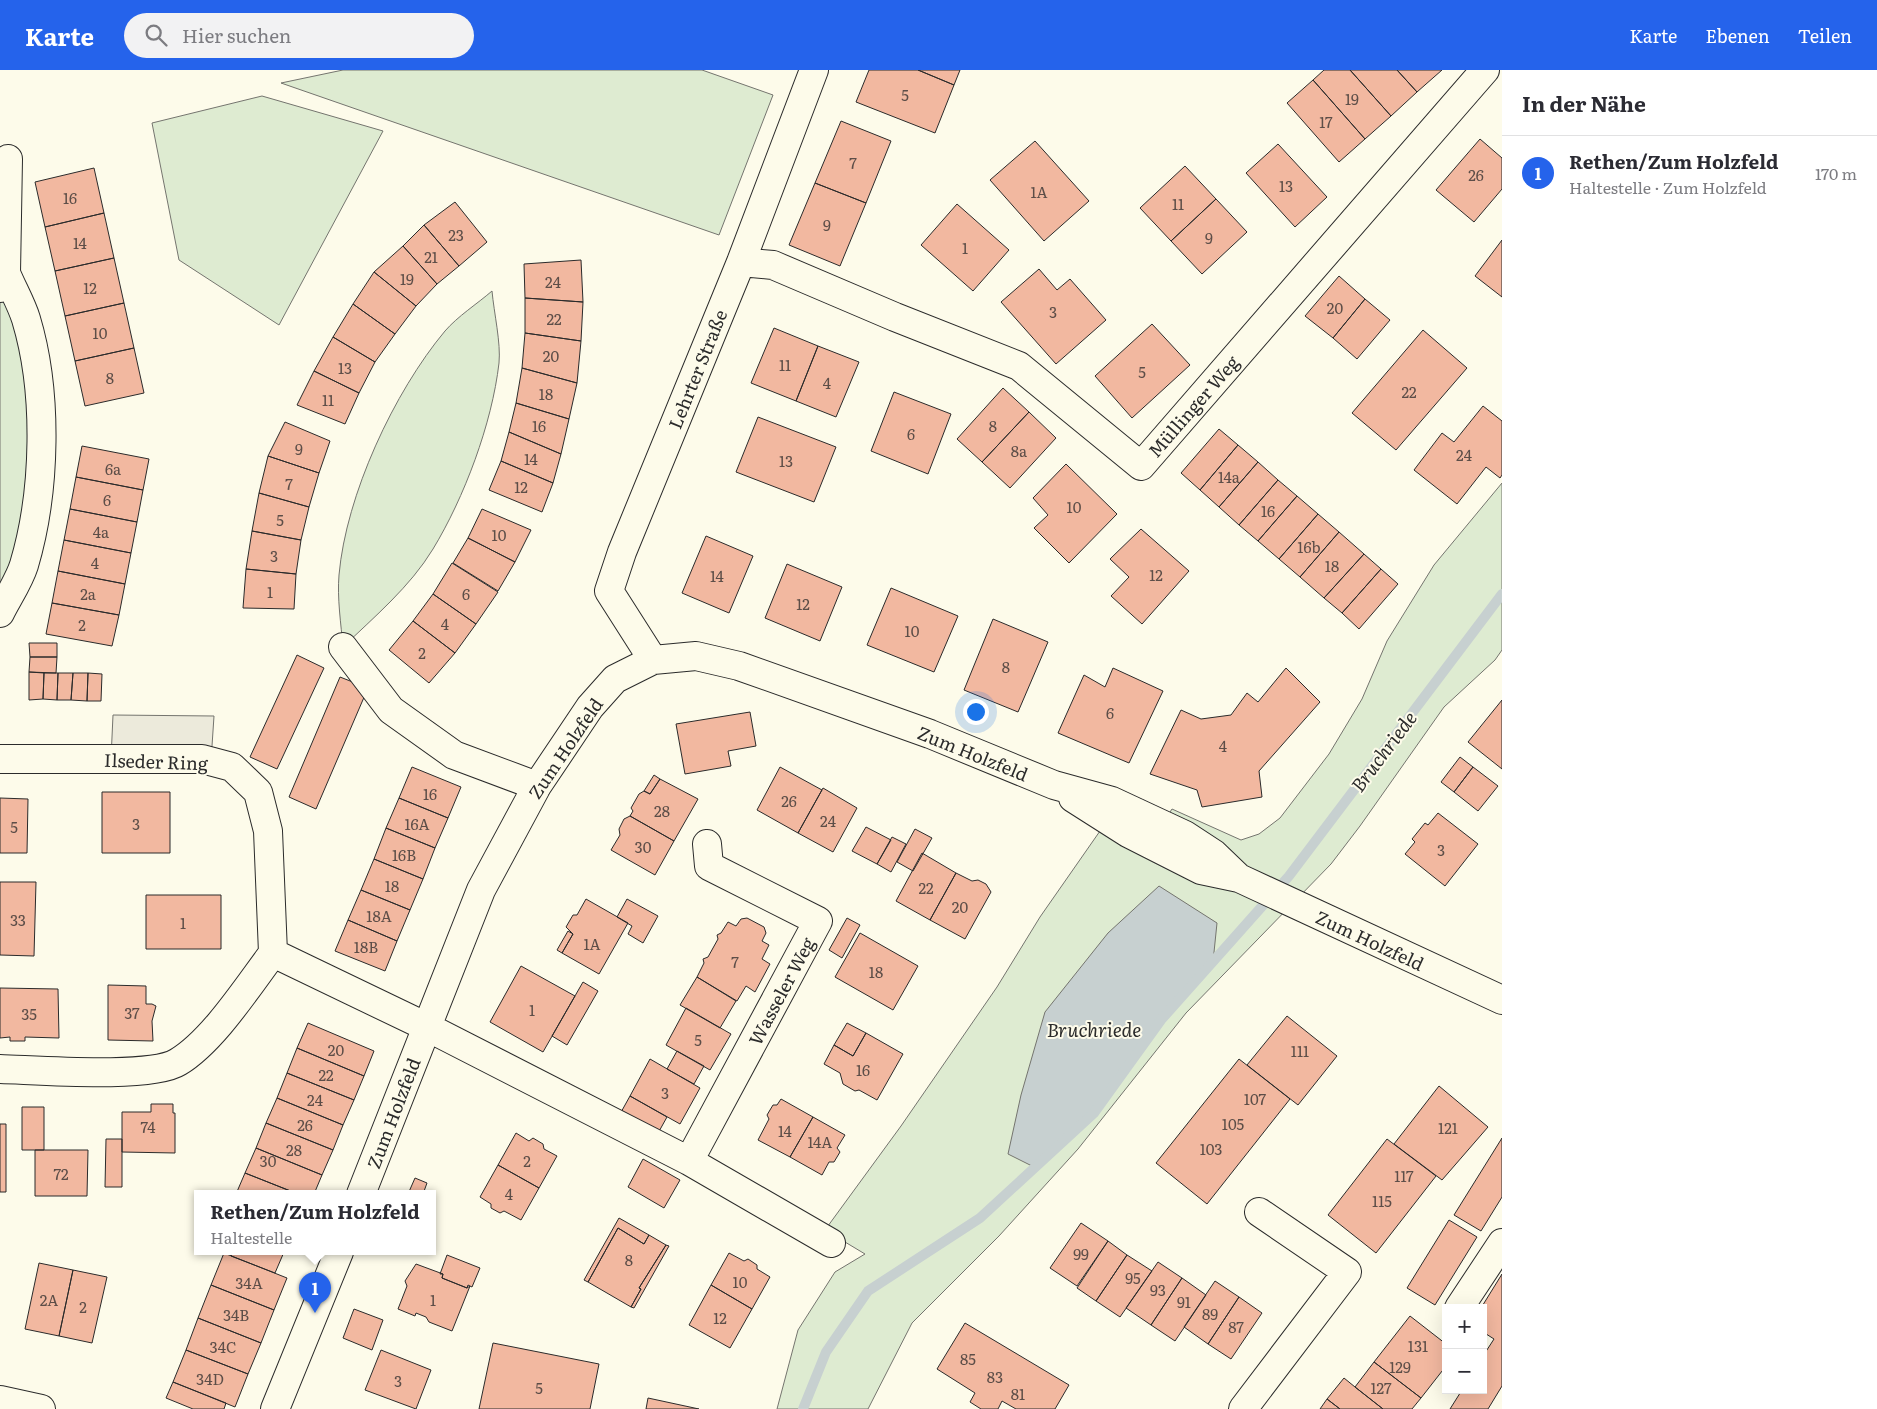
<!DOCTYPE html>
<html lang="de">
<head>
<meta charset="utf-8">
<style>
	body { margin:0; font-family:Literata,serif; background:#f2f2f3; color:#2b2b33 }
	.controls { position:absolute; right:15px; bottom:15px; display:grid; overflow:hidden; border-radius:0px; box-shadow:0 5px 20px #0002 }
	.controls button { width:45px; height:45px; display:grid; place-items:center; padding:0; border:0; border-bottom:1px solid #e1e1e2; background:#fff; color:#2b2b33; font:25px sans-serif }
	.you { position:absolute; left:975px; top:641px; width:18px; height:18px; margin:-12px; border:4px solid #fff; border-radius:50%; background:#1a73e8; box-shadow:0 0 0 8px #1a73e833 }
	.badge { display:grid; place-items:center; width:32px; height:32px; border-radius:50%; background:#2563eb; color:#fff; font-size:16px; font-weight:700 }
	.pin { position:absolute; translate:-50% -41px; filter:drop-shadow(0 1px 2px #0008) }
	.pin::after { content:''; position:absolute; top:26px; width:18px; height:15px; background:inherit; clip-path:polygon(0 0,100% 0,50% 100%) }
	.popup { position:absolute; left:194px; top:1120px; width:242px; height:65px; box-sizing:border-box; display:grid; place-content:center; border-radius:0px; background:#fff; filter:drop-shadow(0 1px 4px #0005); font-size:16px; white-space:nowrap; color:#7c7c81 }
	.popup b { font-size:19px; color:#2b2b33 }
	.popup::after { content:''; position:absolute; left:50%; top:100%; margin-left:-10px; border:10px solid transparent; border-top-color:#fff }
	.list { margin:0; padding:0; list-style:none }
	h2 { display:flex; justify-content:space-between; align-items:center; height:65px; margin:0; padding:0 20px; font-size:21px }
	h2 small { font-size:16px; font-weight:400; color:#7c7c81 }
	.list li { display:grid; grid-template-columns:32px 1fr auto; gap:15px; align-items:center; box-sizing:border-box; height:75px; padding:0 20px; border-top:1px solid #e1e1e2 }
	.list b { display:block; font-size:19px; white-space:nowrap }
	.list p { margin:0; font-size:16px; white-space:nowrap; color:#7c7c81 }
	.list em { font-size:16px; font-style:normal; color:#7c7c81 }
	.icon { flex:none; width:28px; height:28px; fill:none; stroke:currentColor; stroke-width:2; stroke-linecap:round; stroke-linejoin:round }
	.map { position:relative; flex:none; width:1502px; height:1339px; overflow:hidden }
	header { display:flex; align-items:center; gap:30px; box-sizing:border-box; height:70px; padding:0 25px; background:#2563eb; color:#fff }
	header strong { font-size:24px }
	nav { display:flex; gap:28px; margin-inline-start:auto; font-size:18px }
	.search { width:350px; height:45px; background:#f2f2f3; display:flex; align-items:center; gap:12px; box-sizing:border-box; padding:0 18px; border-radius:28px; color:#7c7c81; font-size:19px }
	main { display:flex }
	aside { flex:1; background:#fff }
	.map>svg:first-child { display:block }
	.green { fill:#deebd1; stroke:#74746e }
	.parking { fill:#eceadb; stroke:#74746e }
	.water { fill:#c7d0d0; stroke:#74746e }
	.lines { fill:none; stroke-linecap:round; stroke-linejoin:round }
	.stream { stroke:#c7d0d0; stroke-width:10 }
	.building { fill:#f2b8a0; stroke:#2b2b2b }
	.minor-casing { stroke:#2b2b2b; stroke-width:30 }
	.minor { stroke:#fdfbea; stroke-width:28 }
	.labels { text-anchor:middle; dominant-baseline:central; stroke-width:4; stroke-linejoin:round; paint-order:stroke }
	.number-label { font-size:15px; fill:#5d4e48 }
	.street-label { font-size:18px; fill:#2b2b2b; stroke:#fdfbea }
	.water-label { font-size:19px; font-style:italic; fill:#2b2b2b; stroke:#fdfbea }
</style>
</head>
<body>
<header>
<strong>Karte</strong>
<div class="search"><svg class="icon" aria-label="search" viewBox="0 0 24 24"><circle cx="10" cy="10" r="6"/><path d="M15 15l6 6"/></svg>Hier suchen</div>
<nav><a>Karte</a><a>Ebenen</a><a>Teilen</a></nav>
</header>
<main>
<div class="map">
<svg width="1502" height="1339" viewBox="0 0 1502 1339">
	<rect width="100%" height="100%" fill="#fdfbea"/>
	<!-- green -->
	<path class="green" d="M343 0H702L773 25 719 165 281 13Z
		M262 26 383 61 279 255 179 190 152 53Z
		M6 203 42 357 0 543V218Z
		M492 221C494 243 501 273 499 293 492 354 464 428 433 479 410 517 374 547 343 577 341 554 337 528 339 505 346 425 394 322 445 261 458 246 477 234 492 221Z
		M1502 413V580L1495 590 1444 637 1360 756 1331 794 1186 943 1078 1079 999 1166 912 1253 868 1339H777L798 1260 835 1202 865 1184 825 1160 901 1056 997 917 1040 847 1100 761 1162 754 1172 739 1241 770 1259 764 1280 748 1329 684 1362 629 1387 571 1434 495Z"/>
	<!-- parking -->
	<path class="parking" d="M113 645 214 646 211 691 111 689Z"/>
	<!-- water -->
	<path class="water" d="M1159 816 1217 853 1213 892 1161 950 1094 1043 1034 1097 1008 1084 1021 1025 1045 942 1108 863Z"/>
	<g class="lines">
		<!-- stream -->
		<path class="stream" d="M803 1339 826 1282 868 1221 980 1148 1094 1043 1161 950 1289 806 1502 524"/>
	</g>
	<!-- building -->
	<path class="building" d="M869 0H918L954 15 935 63 856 32Z
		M918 0H960L954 15Z
		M1324 0H1350L1391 46 1365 69 1313 10Z
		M1350 0H1397L1417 22 1391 46Z
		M1397 0H1442L1417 22Z
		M1313 10 1365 69 1339 92 1287 33Z
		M841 51 891 71 866 133 815 113Z
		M1480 69 1502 88V119L1474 152 1436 120Z
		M1035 71 1089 131 1044 171 990 110Z
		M1278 74 1327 127 1295 157 1246 103Z
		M1185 96 1216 129 1171 171 1140 138Z
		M94 98 104 143 45 157 35 112Z
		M815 113 866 133 840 196 789 175Z
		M1216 129 1247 162 1202 204 1171 171Z
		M455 132 487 172 459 196 424 155Z
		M957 134 1009 180 973 221 921 175Z
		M104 143 114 188 55 201 45 157Z
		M424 155 459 196 437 214 403 176Z
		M1502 170V227L1475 206Z
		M403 176 437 214 416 236 374 202Z
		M114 188 124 233 65 246 55 201Z
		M581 190 583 232 525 228 524 194Z
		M1039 199 1057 220 1070 209 1106 250 1056 294 1001 232Z
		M374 202 416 236 395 264 353 234Z
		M1339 206 1365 229 1333 268 1305 246Z
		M525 228 583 232 581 271 525 263Z
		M1365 229 1390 250 1357 289 1333 268Z
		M124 233 134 278 75 291 65 246Z
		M353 234 395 264 375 292 333 267Z
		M1152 254 1190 295 1132 348 1095 306Z
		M774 258 818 276 796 331 751 313Z
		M1423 260 1467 298 1396 380 1352 343Z
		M525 263 581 271 577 313 522 298Z
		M333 267 375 292 359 323 314 301Z
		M818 276 859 292 836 347 796 331Z
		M134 278 144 323 85 336 75 291Z
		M522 298 577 313 569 349 516 333Z
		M314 301 359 323 345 354 297 335Z
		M1003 318 1029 342 982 392 957 369Z
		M894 322 951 344 928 404 871 381Z
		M516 333 569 349 561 384 509 362Z
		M1483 336 1502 351V405L1500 408 1486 397 1457 434 1414 400 1442 363 1454 372Z
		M1029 342 1056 368 1010 418 982 392Z
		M758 347 836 377 814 432 736 402Z
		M285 352 330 371 319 403 268 386Z
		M1219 359 1238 375 1200 420 1181 403Z
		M509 362 561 384 553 413 501 391Z
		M1238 375 1258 392 1219 437 1200 420Z
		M82 376 149 389 143 420 76 407Z
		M268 386 319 403 309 437 259 423Z
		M501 391 553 413 542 442 489 420Z
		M1258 392 1278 410 1239 455 1219 437Z
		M1066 394 1117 444 1069 493 1034 458 1048 445 1033 428Z
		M76 407 143 420 137 452 70 439Z
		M1278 410 1297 426 1258 471 1239 455Z
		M259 423 309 437 301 470 252 461Z
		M1297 426 1318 444 1279 489 1258 471Z
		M70 439 137 452 131 483 64 470Z
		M482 439 531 460 515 492 468 468Z
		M1318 444 1339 462 1300 507 1279 489Z
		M1141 459 1189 501 1142 554 1111 526 1129 507 1110 489Z
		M252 461 301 470 296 504 246 499Z
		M1339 462 1364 484 1324 528 1300 507Z
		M706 466 753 486 729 543 682 523Z
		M468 468 515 492 498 521 453 493Z
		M64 470 131 483 125 514 58 501Z
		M1364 484 1381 499 1342 543 1324 528Z
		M452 493 498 522 476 554 433 524Z
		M787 494 842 517 820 571 765 548Z
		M246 499 296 504 294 539 243 538Z
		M1381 499 1398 514 1359 559 1342 543Z
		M58 501 125 514 119 545 52 533Z
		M891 518 958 546 934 602 867 575Z
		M433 524 476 554 455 583 413 551Z
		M52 533 119 545 112 576 46 564Z
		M993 549 1048 572 1018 642 964 620Z
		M413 551 455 583 429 613 389 580Z
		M29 573H57V587H30Z
		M297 585 324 598 277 699 250 687Z
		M30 587H57L56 603 29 602Z
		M1113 598 1163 621 1129 693 1058 663 1084 605 1105 617Z
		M1286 598 1320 632 1259 701 1262 727 1202 737 1197 720 1150 704 1181 640 1201 649 1231 645 1247 623 1258 632Z
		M29 602 44 603 43 629 29 630Z
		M44 603H58L57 630 43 629Z
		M58 603H73L71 630H57Z
		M73 603H88L87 631 71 630Z
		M88 603 102 604 101 631H87Z
		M340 607 368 618 316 739 289 727Z
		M1502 630V699L1468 672Z
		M750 642 756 676 728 681 731 696 685 704 676 654Z
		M1460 687 1473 697 1454 722 1441 712Z
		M412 697 461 717 448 748 399 728Z
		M780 697 822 720 798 763 757 740Z
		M1473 697 1498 716 1478 741 1454 722Z
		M654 705 660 709 650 724 644 721Z
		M660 709 698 729 674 771 630 746 633 741 631 738 639 724 644 721 650 724Z
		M823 718 857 738 833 782 798 763Z
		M102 722H170V783H102Z
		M0 728 28 729 27 783H0Z
		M399 728 448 748 435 778 386 758Z
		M1438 743 1478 774 1445 816 1405 784 1415 772 1412 769 1425 753 1428 755Z
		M630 746 674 771 655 805 611 780 620 765 619 759 624 749Z
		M866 757 891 770 877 794 852 781Z
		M386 758 435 778 423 809 374 789Z
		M915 759 932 768 913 801 897 792Z
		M892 767 906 774 891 802 877 794Z
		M922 783 956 803 930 850 896 831Z
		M374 789 423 809 410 840 361 820Z
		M956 803 972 811 978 810 986 814 991 822 965 869 930 850Z
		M0 812H36L34 886 0 885Z
		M361 820 410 840 397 871 348 850Z
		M146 825H221V879H146Z
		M586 829 628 853 599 904 562 883 573 864 566 857 573 845H577Z
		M627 829 658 846 643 873 628 864 632 856 617 847Z
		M747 848 764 857 766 863 762 871 769 875 762 889 770 894 755 922 746 916 737 931 697 907 704 893 703 889 708 887 718 869 717 865 721 863 728 852 736 856 741 849Z
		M847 848 860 855 842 888 829 880Z
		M348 850 397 871 385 901 335 881Z
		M568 861 573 864 562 883 557 880Z
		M860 863 918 896 893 940 835 907Z
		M521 896 575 926 543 982 490 952Z
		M697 907 736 931 720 958 680 935Z
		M583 912 598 921 567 975 552 966Z
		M108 915 146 916V934H152L156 936 152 951 153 971 108 970Z
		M0 918 58 919 59 968 25 967V971H10V967L0 968Z
		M686 938 731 964 710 1000 666 975Z
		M1287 946 1337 986 1298 1035 1247 995Z
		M308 953 374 981 364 1006 297 978Z
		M847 953 866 963 853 986 834 975Z
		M866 963 903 984 877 1030 859 1020 855 1021 843 1014 840 1003 824 994 834 975 853 986Z
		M297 978 364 1006 354 1030 287 1003Z
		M677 981 704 996 694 1014 667 999Z
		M650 989 700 1018 680 1054 630 1026Z
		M1239 989 1290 1029 1207 1134 1156 1093Z
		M287 1003 354 1030 343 1055 277 1028Z
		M1439 1016 1488 1057 1442 1110 1394 1074Z
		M630 1026 667 1047 657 1065 620 1044Z
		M277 1028 343 1055 333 1080 266 1053Z
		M781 1029 813 1047 790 1087 758 1070 769 1049 767 1045 773 1035H777Z
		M151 1034H173V1043H175V1083L122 1082V1042H151Z
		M22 1037H44V1080H22Z
		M813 1047 845 1065 837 1078 840 1082 834 1092H829L822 1105 790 1087Z
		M266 1053 333 1080 322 1105 256 1078Z
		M0 1054H6V1122H0Z
		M516 1063 529 1071 533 1068 543 1074 544 1079 557 1086 539 1118 498 1095Z
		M1502 1068V1127L1481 1161 1454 1145Z
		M106 1069H122V1117H105Z
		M1387 1069 1436 1106 1376 1183 1328 1145Z
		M256 1078 322 1105 314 1124H298L245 1103Z
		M35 1080H88L87 1126H35Z
		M643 1089 680 1110 664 1138 628 1117Z
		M498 1095 539 1118 521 1150 504 1141 500 1143 491 1138V1134L480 1127Z
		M245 1103 298 1124H236Z
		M415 1108 427 1113 423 1124H408Z
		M619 1148 649 1165 644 1174 618 1158 588 1212 584 1210Z
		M1449 1150 1477 1167 1435 1235 1407 1218Z
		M1081 1153 1108 1171 1077 1216 1050 1198Z
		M618 1158 644 1174 649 1165 666 1175 639 1218 641 1219 631 1237 588 1212Z
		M1108 1171 1127 1185 1096 1231 1077 1218Z
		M666 1175 669 1176 634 1238 631 1237 641 1219 639 1218Z
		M233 1182H284L275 1203 231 1186Z
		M224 1183 287 1208 274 1240 211 1215Z
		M729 1183 744 1191 748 1189 757 1195V1199L770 1207 752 1239 711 1215Z
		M447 1185 480 1198 472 1217 468 1215 467 1218 442 1208 443 1204H440Z
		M1127 1185 1152 1201 1120 1247 1096 1231Z
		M1158 1192 1182 1208 1151 1255 1126 1238Z
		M39 1193 73 1200 59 1266 25 1259Z
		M416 1194 443 1204 442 1208 467 1218 470 1216 452 1261 429 1252 426 1247 416 1243 415 1246 398 1239 407 1216 405 1211Z
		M73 1200 107 1207 92 1273 59 1266Z
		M1502 1204V1316L1488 1339H1450L1462 1320H1483V1286L1494 1269 1483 1262V1238H1481Z
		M1182 1208 1206 1225 1175 1271 1151 1255Z
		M1215 1211 1239 1227 1208 1274 1184 1257Z
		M211 1215 274 1240 261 1273 198 1248Z
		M711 1215 752 1239 730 1278 689 1255Z
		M1239 1227 1262 1243 1231 1289 1208 1274Z
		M354 1239 383 1250 372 1280 343 1268Z
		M1410 1246 1446 1274V1296L1421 1328 1374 1292Z
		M198 1248 261 1273 248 1304 186 1280Z
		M965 1253 1069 1315 1055 1339H1016L1002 1331 998 1339H981L970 1332 975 1323 937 1299Z
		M493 1273 599 1294 590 1339H479Z
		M186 1280 248 1304 235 1337 173 1312Z
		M381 1280 431 1300 416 1339 365 1320Z
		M1374 1292 1421 1328 1412 1339H1383L1355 1317Z
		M1344 1308 1355 1317 1383 1339H1340L1327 1329Z
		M173 1312 226 1333 224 1339H193L166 1328Z
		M648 1328 699 1339H646Z
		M1327 1329 1340 1339H1320Z"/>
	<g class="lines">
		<defs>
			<path id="minor" d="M741 192 773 195 895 247 1019 296 1141 396 1485 0
				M0 218 6 203 8 89
				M0 543C8 527 19 511 24 495 46 421 48 322 26 249 21 233 12 218 6 203
				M343 577 391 640 454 685 537 716
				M653 590 609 521 622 482 741 192 814 0
				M0 689H202L232 697 258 722 268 761 273 883 427 957 689 1091 831 1173
				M1073 728 1128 763 1201 800 1239 808 1502 930
				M0 999C37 1000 151 1009 178 992 213 971 248 916 273 883
				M689 1091 818 851 709 796 707 774
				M361 1124 481 820 537 716 590 637 615 609 653 590 696 586 739 596 930 664 1054 715 1112 731 1185 765 1214 784 1239 808
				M1459 1238 1502 1173
				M0 1330 41 1339
				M275 1339 339 1182
				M1243 1339 1347 1202 1259 1142"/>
		</defs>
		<!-- minor casing -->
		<use href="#minor" class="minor-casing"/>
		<!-- minor -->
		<use href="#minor" class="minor"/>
	</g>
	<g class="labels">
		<!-- number labels -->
		<g class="number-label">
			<text x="905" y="24">5</text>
			<text x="1352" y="28">19</text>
			<text x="1326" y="51">17</text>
			<text x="853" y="92">7</text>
			<text x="1476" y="104">26</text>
			<text x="1286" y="115">13</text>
			<text x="1039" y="121">1A</text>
			<text x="70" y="127">16</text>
			<text x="1178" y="133">11</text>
			<text x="827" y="154">9</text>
			<text x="456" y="164">23</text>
			<text x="1209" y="167">9</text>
			<text x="80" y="172">14</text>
			<text x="965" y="177">1</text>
			<text x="431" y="186">21</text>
			<text x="407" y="208">19</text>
			<text x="553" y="211">24</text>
			<text x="90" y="217">12</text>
			<text x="1335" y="237">20</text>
			<text x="1053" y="241">3</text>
			<text x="554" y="248">22</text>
			<text x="100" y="262">10</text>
			<text x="551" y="285">20</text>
			<text x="785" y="294">11</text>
			<text x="345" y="297">13</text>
			<text x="1142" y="301">5</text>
			<text x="110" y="307">8</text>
			<text x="827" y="312">4</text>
			<text x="1409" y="321">22</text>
			<text x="546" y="323">18</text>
			<text x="328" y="329">11</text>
			<text x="539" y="355">16</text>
			<text x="993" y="355">8</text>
			<text x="911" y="363">6</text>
			<text x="299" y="378">9</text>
			<text x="1019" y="380">8a</text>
			<text x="1464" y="384">24</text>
			<text x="531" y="388">14</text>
			<text x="786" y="390">13</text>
			<text x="113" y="398">6a</text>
			<text x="1229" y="406">14a</text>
			<text x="289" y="413">7</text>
			<text x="521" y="416">12</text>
			<text x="107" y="429">6</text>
			<text x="1074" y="436">10</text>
			<text x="1268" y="440">16</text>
			<text x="280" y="449">5</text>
			<text x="101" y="461">4a</text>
			<text x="499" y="464">10</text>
			<text x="1309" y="476">16b</text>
			<text x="274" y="485">3</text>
			<text x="95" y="492">4</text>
			<text x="1332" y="495">18</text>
			<text x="1156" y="504">12</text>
			<text x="717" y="505">14</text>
			<text x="270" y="521">1</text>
			<text x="88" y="523">2a</text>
			<text x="466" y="523">6</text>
			<text x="803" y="533">12</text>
			<text x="445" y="553">4</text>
			<text x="82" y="554">2</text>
			<text x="912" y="560">10</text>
			<text x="422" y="582">2</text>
			<text x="1006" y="596">8</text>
			<text x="1110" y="642">6</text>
			<text x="1223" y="675">4</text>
			<text x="430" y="723">16</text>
			<text x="789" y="730">26</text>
			<text x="662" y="740">28</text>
			<text x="828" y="750">24</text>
			<text x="136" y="753">3</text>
			<text x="417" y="753">16A</text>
			<text x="14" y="756">5</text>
			<text x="643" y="776">30</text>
			<text x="1441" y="779">3</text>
			<text x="404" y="784">16B</text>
			<text x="392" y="815">18</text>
			<text x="926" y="817">22</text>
			<text x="960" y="836">20</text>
			<text x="379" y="845">18A</text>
			<text x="18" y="849">33</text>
			<text x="183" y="852">1</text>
			<text x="592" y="873">1A</text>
			<text x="366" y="876">18B</text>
			<text x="735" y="891">7</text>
			<text x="876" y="901">18</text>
			<text x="532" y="939">1</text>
			<text x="132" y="942">37</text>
			<text x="29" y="943">35</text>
			<text x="698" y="969">5</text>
			<text x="336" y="979">20</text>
			<text x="1300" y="980">111</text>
			<text x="863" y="999">16</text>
			<text x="326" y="1004">22</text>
			<text x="665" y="1022">3</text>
			<text x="1255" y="1028">107</text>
			<text x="315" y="1029">24</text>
			<text x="1233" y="1053">105</text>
			<text x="305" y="1054">26</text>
			<text x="148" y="1056">74</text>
			<text x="1448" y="1057">121</text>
			<text x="785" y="1060">14</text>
			<text x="820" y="1071">14A</text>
			<text x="1211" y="1078">103</text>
			<text x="294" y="1079">28</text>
			<text x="268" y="1090">30</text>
			<text x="527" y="1090">2</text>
			<text x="61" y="1103">72</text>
			<text x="1404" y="1105">117</text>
			<text x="509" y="1123">4</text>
			<text x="1382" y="1130">115</text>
			<text x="1081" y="1183">99</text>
			<text x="629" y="1189">8</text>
			<text x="1133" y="1207">95</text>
			<text x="740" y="1211">10</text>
			<text x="249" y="1212">34A</text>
			<text x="1158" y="1219">93</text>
			<text x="49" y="1229">2A</text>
			<text x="433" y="1229">1</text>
			<text x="1184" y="1231">91</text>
			<text x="83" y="1236">2</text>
			<text x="1210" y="1243">89</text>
			<text x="236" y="1244">34B</text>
			<text x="720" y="1247">12</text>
			<text x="1236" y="1256">87</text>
			<text x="1418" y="1275">131</text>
			<text x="223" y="1276">34C</text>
			<text x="968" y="1288">85</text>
			<text x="1400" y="1296">129</text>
			<text x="995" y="1306">83</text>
			<text x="210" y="1308">34D</text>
			<text x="398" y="1310">3</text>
			<text x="539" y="1317">5</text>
			<text x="1381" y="1317">127</text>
			<text x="1018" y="1323">81</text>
		</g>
		<!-- street labels -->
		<g class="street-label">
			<text transform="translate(697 299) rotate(-68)">Lehrter Straße</text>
			<text transform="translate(1193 336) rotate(-49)">Müllinger Weg</text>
			<text transform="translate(565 678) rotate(-56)">Zum Holzfeld</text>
			<text transform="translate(973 683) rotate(22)">Zum Holzfeld</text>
			<text transform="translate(156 691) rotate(2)">Ilseder Ring</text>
			<text transform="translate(1370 870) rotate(25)">Zum Holzfeld</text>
			<text transform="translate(781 921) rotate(-62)">Wasseler Weg</text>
			<text transform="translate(393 1043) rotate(-69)">Zum Holzfeld</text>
		</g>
		<!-- water labels -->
		<g class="water-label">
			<text transform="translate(1383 681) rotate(-53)">Bruchriede</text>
			<text x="1094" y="959">Bruchriede</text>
		</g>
	</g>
</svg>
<div class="controls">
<button>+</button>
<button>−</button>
</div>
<div class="you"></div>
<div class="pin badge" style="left:315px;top:1243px">1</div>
<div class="popup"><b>Rethen/Zum Holzfeld</b>Haltestelle</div>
</div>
<aside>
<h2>In der Nähe<small></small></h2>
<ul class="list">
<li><span class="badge">1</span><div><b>Rethen/Zum Holzfeld</b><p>Haltestelle · Zum Holzfeld</p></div><em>170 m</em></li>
</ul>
</aside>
</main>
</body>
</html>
